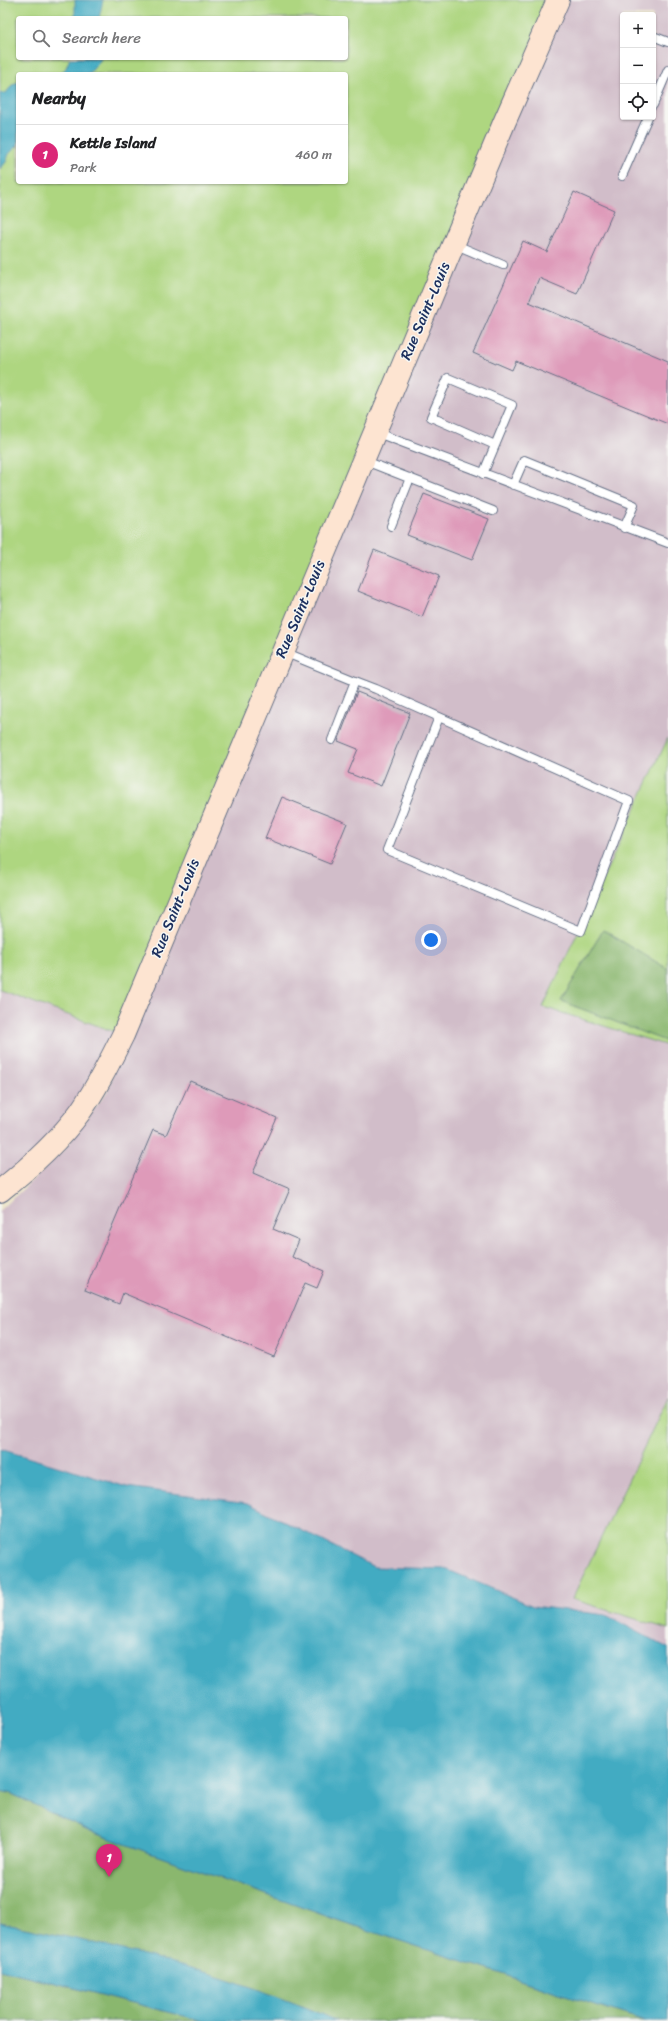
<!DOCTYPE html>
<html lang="en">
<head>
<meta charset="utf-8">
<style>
	body { margin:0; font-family:Sriracha,sans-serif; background:#f2f2f2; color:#202124 }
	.controls { position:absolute; right:12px; top:12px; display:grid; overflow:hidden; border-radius:4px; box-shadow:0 1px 3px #0004 }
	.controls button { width:36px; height:36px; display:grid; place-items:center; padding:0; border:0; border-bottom:1px solid #e0e0e0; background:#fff; color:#202124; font:20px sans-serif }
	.you { position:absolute; left:431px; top:940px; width:14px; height:14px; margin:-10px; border:3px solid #fff; border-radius:50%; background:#1a73e8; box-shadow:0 0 0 6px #1a73e833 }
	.badge { display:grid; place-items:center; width:26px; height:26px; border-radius:50%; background:#db2777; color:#fff; font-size:13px; font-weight:700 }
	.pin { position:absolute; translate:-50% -33px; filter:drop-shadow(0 1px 2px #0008) }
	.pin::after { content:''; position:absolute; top:21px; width:14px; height:12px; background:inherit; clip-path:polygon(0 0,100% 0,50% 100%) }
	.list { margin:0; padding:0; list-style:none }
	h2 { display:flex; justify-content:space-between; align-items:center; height:52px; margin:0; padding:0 16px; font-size:17px }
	h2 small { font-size:13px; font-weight:400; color:#757577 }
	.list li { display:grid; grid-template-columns:26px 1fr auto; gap:12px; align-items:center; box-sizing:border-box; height:60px; padding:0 16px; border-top:1px solid #e0e0e0 }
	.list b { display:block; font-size:15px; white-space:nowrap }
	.list p { margin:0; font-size:13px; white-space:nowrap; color:#757577 }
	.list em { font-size:13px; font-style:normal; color:#757577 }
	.icon { flex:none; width:22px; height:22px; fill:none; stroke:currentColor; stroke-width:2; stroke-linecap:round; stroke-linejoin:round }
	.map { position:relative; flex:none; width:668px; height:2021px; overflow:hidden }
	.search { position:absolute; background:#fff; box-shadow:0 1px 3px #0004; left:16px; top:16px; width:332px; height:44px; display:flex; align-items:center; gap:10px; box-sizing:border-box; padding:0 14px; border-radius:4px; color:#757577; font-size:15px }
	.panel { position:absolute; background:#fff; box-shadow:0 1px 3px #0004; left:16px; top:72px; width:332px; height:112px; border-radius:4px }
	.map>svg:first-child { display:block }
	.industrial { fill:#d1bdc9; fill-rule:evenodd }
	.green { fill:#aed680; stroke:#64826f; fill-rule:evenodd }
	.forest { fill:#8ab76e; stroke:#527366 }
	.water { fill:#43abc2; stroke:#2f6d90 }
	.building { fill:#de9ab9 }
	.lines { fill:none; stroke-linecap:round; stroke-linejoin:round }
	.lane-casing { stroke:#646f85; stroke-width:10 }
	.secondary-casing { stroke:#646f85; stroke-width:24 }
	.lane { stroke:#fff; stroke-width:8 }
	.secondary { stroke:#fde4d1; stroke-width:22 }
	.labels { text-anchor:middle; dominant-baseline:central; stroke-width:3; stroke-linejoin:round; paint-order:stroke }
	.street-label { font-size:15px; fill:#1b2f5e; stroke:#f6f6f2 }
</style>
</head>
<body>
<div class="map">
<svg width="668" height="2021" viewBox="0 0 668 2021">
	<rect width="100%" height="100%" fill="#f6f6f2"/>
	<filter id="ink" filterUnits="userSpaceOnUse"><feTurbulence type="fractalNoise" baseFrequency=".025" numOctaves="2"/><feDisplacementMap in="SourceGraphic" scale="8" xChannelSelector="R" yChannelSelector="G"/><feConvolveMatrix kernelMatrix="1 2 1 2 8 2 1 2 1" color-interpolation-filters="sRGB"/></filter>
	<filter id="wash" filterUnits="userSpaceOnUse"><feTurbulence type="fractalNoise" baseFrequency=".012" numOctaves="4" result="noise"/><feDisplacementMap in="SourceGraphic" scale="16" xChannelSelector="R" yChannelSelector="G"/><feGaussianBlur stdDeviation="0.9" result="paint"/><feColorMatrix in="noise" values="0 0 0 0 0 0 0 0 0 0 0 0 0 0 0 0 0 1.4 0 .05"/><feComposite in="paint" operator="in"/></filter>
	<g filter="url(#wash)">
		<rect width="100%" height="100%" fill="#ede6cd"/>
		<!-- industrial -->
		<path class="industrial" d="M558 0H668V1670L0 1456V1211L64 1150 109 1089 122 1037 105 1071 0 1191V990L123 1035ZM623 15H653V117H623Z"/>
		<!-- green -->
		<path class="green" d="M0 0H558L123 1035 0 990ZM18 18H346V58H18ZM18 74H346V182H18Z
			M668 738V969L603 930 561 1001 668 1042V1046L543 1007Z
			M668 1397V1629L572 1599Z"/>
		<!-- forest -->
		<path class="forest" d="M603 930 668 969V1042L561 1001Z
			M0 1791 12 1794 97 1834 340 1921 645 2021H336C229 1972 114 1947 0 1923Z
			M0 1969 19 1974 204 2021H0Z"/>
		<!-- water -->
		<path class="water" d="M75 0H103L99 18H75Z
			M70 58H102L89 74H60L66 68Z
			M18 82V145L9 154 6 162 0 169V93H6L13 84Z
			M0 1449 127 1487 248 1503 374 1567 446 1569 533 1606 606 1615 668 1648V2021H645L340 1921 97 1834 12 1794 0 1791Z
			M0 1923C114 1946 229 1972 336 2021H204L0 1969Z"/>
		<g id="blocks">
			<!-- building -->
			<path class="building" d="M574 192 614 210 577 294 539 278 529 302 668 361V424L516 361 512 370 473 353 523 241 547 252Z
				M424 494 489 519 472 560 407 535Z
				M374 550 439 576 422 617 358 591Z
				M357 692 410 713 381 786 348 773 358 749 338 741Z
				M282 797 347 823 330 864 265 838Z
				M190 1081 277 1118 253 1173 290 1189 273 1229 299 1240 292 1257 324 1271 317 1288 305 1283 274 1357 123 1293 119 1304 85 1290 153 1130 166 1135Z"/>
		</g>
	</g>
	<g filter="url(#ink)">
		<use href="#blocks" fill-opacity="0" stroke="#646f85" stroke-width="1"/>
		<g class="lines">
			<defs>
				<path id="lane" d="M653 36 668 42
					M653 105 668 70
					M622 176 648 117
					M454 244 503 265
					M375 432 668 543
					M363 460 493 511
					M483 474 512 405 448 378 431 417 495 445
					M513 485 524 460 634 505 624 528
					M391 526 410 478
					M284 652 355 681 332 740
					M355 681 376 689 629 801 581 931 387 850 439 717"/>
				<path id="secondary" d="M0 1191C29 1168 58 1142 80 1112 97 1088 110 1061 123 1035L504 123 558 0"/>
			</defs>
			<!-- lane casing -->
			<use href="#lane" class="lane-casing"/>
			<!-- secondary casing -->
			<use href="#secondary" class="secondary-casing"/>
			<!-- lane -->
			<use href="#lane" class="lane"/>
			<!-- secondary -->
			<use href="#secondary" class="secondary"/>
		</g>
	</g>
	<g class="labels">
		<!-- street labels -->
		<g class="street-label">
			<text transform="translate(425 311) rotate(-67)">Rue Saint-Louis</text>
			<text transform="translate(300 609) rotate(-67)">Rue Saint-Louis</text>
			<text transform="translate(175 908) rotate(-68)">Rue Saint-Louis</text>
		</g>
	</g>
</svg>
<div class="controls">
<button>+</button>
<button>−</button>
<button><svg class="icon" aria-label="locate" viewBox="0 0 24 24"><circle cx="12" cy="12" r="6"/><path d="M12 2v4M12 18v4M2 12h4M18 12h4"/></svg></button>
</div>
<div class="you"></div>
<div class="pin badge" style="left:109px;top:1877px">1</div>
<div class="search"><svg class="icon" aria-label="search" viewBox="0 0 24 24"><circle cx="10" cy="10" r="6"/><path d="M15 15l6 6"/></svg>Search here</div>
<section class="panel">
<h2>Nearby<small></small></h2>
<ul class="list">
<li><span class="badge">1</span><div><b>Kettle Island</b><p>Park</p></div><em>460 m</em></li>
</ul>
</section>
</div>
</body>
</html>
